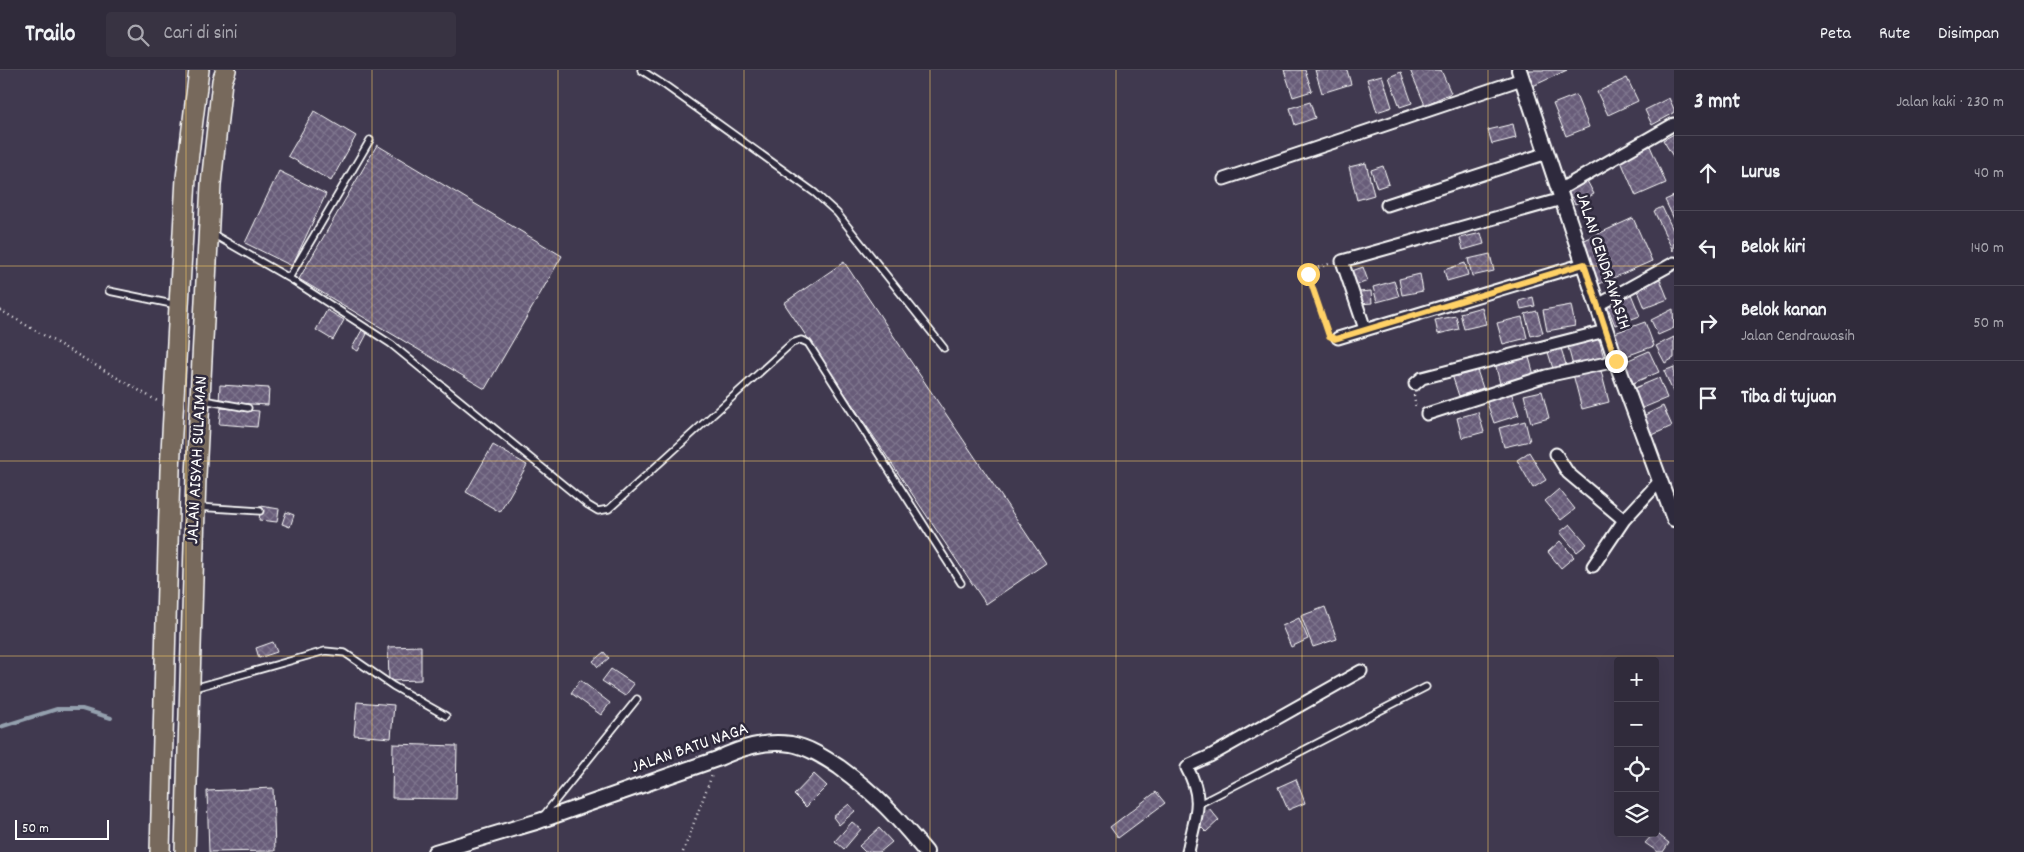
<!DOCTYPE html>
<html lang="id">
<head>
<meta charset="utf-8">
<style>
	body { margin:0; font-family:Dekko,sans-serif; background:#383342; color:#f1f3f6 }
	.controls { position:absolute; right:15px; bottom:15px; display:grid; overflow:hidden; border-radius:5px; box-shadow:0 5px 20px #0002 }
	.controls button { width:45px; height:45px; display:grid; place-items:center; padding:0; border:0; border-bottom:1px solid #4b4755; background:#302b3b; color:#f1f3f6; font:25px sans-serif }
	.scale { position:absolute; left:15px; bottom:12px; width:94px; box-sizing:border-box; padding-left:5px; border:2px solid #fff; border-top:0; font-size:14px; line-height:18px; white-space:nowrap; color:#fff; -webkit-text-stroke:4px #2f2a3d; paint-order:stroke }
	.stop { position:absolute; width:15px; height:15px; margin:-11px; border:4px solid #ffd166; border-radius:50%; background:#fff }
	.stop.end { background:#ffd166; border-color:#fff; box-shadow:0 1px 5px #0008 }
	.list { margin:0; padding:0; list-style:none }
	h2 { display:flex; justify-content:space-between; align-items:center; height:65px; margin:0; padding:0 20px; font-size:21px }
	h2 small { font-size:16px; font-weight:400; color:#a8a7af }
	.list li { display:grid; grid-template-columns:32px 1fr auto; gap:15px; align-items:center; box-sizing:border-box; height:75px; padding:0 20px; border-top:1px solid #4b4755 }
	.list b { display:block; font-size:19px; white-space:nowrap }
	.list p { margin:0; font-size:16px; white-space:nowrap; color:#a8a7af }
	.list em { font-size:16px; font-style:normal; color:#a8a7af }
	.icon { flex:none; width:28px; height:28px; fill:none; stroke:currentColor; stroke-width:2; stroke-linecap:round; stroke-linejoin:round }
	.map { position:relative; flex:none; width:1674px; height:782px; overflow:hidden }
	header { display:flex; align-items:center; gap:30px; box-sizing:border-box; height:70px; padding:0 25px; background:#302b3b; border-bottom:1px solid #4b4755 }
	header strong { font-size:24px }
	nav { display:flex; gap:28px; margin-inline-start:auto; font-size:18px }
	.search { width:350px; height:45px; background:#383342; display:flex; align-items:center; gap:12px; box-sizing:border-box; padding:0 18px; border-radius:5px; color:#a8a7af; font-size:19px }
	main { display:flex }
	aside { flex:1; background:#302b3b }
	.map>svg:first-child { display:block }
	.lines { fill:none; stroke-linecap:round; stroke-linejoin:round }
	.stream { stroke:#94a0ae; stroke-width:4 }
	.building { fill:url(#building-cross-hatch); stroke:#fff }
	.service-casing { stroke:#fff; stroke-width:9 }
	.minor-casing { stroke:#fff; stroke-width:15 }
	.tertiary-casing { stroke:#fff; stroke-width:18 }
	.trunk-casing { stroke:#fff; stroke-width:22 }
	.path { stroke:#fff; stroke-width:2.5; stroke-dasharray:1 4; stroke-linecap:butt }
	.service { stroke:#2f2a3d; stroke-width:5.5 }
	.minor { stroke:#2f2a3d; stroke-width:11 }
	.tertiary { stroke:#2f2a3d; stroke-width:14 }
	.trunk { stroke:#77695c; stroke-width:19 }
	.route { stroke:#ffd166; stroke-width:6 }
	.grid { fill:none; stroke:#ffd166; stroke-width:1; stroke-opacity:0.55 }
	.labels { text-anchor:middle; dominant-baseline:central; stroke-width:5; stroke-linejoin:round; paint-order:stroke }
	.street-label { font-size:18px; fill:#fff; stroke:#2f2a3d }
</style>
</head>
<body>
<header>
<strong>Trailo</strong>
<div class="search"><svg class="icon" aria-label="search" viewBox="0 0 24 24"><circle cx="10" cy="10" r="6"/><path d="M15 15l6 6"/></svg>Cari di sini</div>
<nav><a>Peta</a><a>Rute</a><a>Disimpan</a></nav>
</header>
<main>
<div class="map">
<svg width="1674" height="782" viewBox="0 0 1674 782">
	<defs>
		<pattern id="building-cross-hatch" width="8" height="8" patternUnits="userSpaceOnUse" patternTransform="scale(1.25)"><rect width="8" height="8" fill="#675c79"/><path d="M0 0l8 8M0 8l8-8" fill="none" stroke="#7e748d"/></pattern>
	</defs>
	<rect width="100%" height="100%" fill="#40394f"/>
	<filter id="ink" filterUnits="userSpaceOnUse"><feTurbulence type="fractalNoise" baseFrequency=".02" numOctaves="2"/><feDisplacementMap in="SourceGraphic" scale="10" xChannelSelector="R" yChannelSelector="G"/><feConvolveMatrix kernelMatrix="1 2 1 2 8 2 1 2 1" color-interpolation-filters="sRGB"/></filter>
	<g filter="url(#ink)">
		<g class="lines">
			<!-- stream -->
			<path class="stream" d="M0 657 57 639H82L111 648"/>
		</g>
		<!-- building -->
		<path class="building" d="M1284 0H1305L1312 21 1293 27Z
			M1315 0H1347L1351 14 1322 23Z
			M1410 0H1441L1451 23 1425 35Z
			M1526 0H1567L1533 16Z
			M1401 2 1412 33 1400 37 1389 7Z
			M1382 5 1392 37 1377 42 1367 9Z
			M1627 8 1638 31 1608 45 1597 22Z
			M1576 25 1589 57 1566 66 1553 34Z
			M1669 28 1674 39V43L1652 55 1645 40Z
			M1310 32 1315 48 1295 55 1290 38Z
			M314 41 356 66 331 111 288 86Z
			M1513 54 1516 68 1492 74 1488 60Z
			M1674 64V88L1663 70Z
			M377 75 562 186 485 319 299 209Z
			M1650 76 1666 113 1636 126 1620 89Z
			M1366 93 1374 125 1357 130 1349 97Z
			M1383 96 1389 114 1377 118 1371 100Z
			M279 101 326 124 292 196 245 173Z
			M1586 109 1594 124 1575 134 1567 120Z
			M1674 126V149L1665 130Z
			M1662 137 1674 162 1673 181 1654 141Z
			M1633 148 1652 191 1597 215 1578 173Z
			M1481 163 1484 174 1463 180 1460 168Z
			M1490 184 1494 201 1472 206 1468 189Z
			M844 192 1046 493 986 534 784 233Z
			M1465 193 1468 205 1447 211 1444 200Z
			M1363 197 1368 211 1357 215 1352 201Z
			M1420 204 1423 221 1402 225 1399 209Z
			M1659 207 1668 229 1645 238 1636 216Z
			M1394 211 1399 226 1377 232 1373 217Z
			M1371 221 1372 233 1360 234 1359 222Z
			M1631 224 1640 246 1615 255 1606 233Z
			M1533 227 1535 236 1521 239 1519 231Z
			M1571 235 1575 256 1547 261 1543 240Z
			M1482 237 1486 254 1464 259 1460 243Z
			M1673 239 1674 258 1658 265 1651 250Z
			M327 240 344 250 333 270 316 260Z
			M1537 241 1543 263 1531 266 1525 244Z
			M1456 246 1459 259 1438 264 1435 250Z
			M1522 247 1527 268 1503 274 1497 253Z
			M1645 252 1654 276 1621 288 1612 264Z
			M362 260 367 264 358 281 352 278Z
			M1598 265 1604 288 1573 296 1567 273Z
			M1674 267V288L1665 293 1656 276Z
			M1560 275 1567 298 1554 302 1547 279Z
			M1649 281 1659 302 1633 313 1624 292Z
			M1528 284 1534 305 1500 314 1495 292Z
			M1476 297 1483 318 1459 326 1452 305Z
			M1600 297 1609 332 1582 339 1573 304Z
			M1674 297V322H1673L1664 301Z
			M1659 308 1667 328 1638 340 1630 320Z
			M220 315 269 318 268 335 219 332Z
			M1542 321 1549 348 1531 353 1524 325Z
			M1511 322 1519 345 1494 353 1486 330Z
			M1663 336 1672 356 1646 368 1637 349Z
			M221 338 259 341 257 357 219 354Z
			M1478 342 1484 362 1462 368 1457 348Z
			M1525 351 1530 371 1504 377 1499 358Z
			M493 375 527 395 500 442 466 422Z
			M1529 382 1546 410 1533 418 1517 390Z
			M1559 419 1575 439 1561 450 1545 431Z
			M261 436 279 439 277 452 259 450Z
			M286 442 294 445 290 457 282 454Z
			M1570 454 1587 474 1577 482 1560 462Z
			M1560 471 1574 487 1561 498 1548 482Z
			M1325 537 1337 569 1313 577 1301 546Z
			M1299 548 1308 569 1291 577 1282 556Z
			M273 572 277 582 259 588 256 578Z
			M421 576V610L389 611 388 577Z
			M604 582 609 588 598 597 593 591Z
			M611 599 634 614 625 626 602 611Z
			M580 610 610 633 601 645 571 623Z
			M357 632 394 635 391 668 354 665Z
			M393 674 457 676 456 729 392 728Z
			M814 704 827 716 806 737 794 725Z
			M1296 709 1305 733 1288 740 1278 717Z
			M273 718 275 781 209 782 207 721Z
			M1156 722 1165 733 1118 768 1110 757Z
			M849 734 855 741 839 755 833 747Z
			M1209 738 1219 750 1206 762 1195 751Z
			M852 752 861 759 844 779 835 771Z
			M879 758 892 772 880 782H865L859 776Z
			M1655 762 1669 773 1663 782H1658L1645 773Z"/>
		<g class="lines">
			<defs>
				<path id="service" d="M641 0 666 16 815 123 837 143 944 278
					M211 163 289 208 391 274 588 435 598 441 609 439 792 273 801 270 808 273 961 513
					M289 208 370 70
					M109 221 177 235
					M203 330 248 338
					M197 437 260 441
					M194 618 325 581 345 583 393 616 446 646
					M1199 734 1426 617
					M544 745 637 629"/>
				<path id="minor" d="M1224 109 1522 9
					M1559 120 1674 54
					M1387 135 1547 83
					M1598 235 1674 193
					M1365 259 1342 191 1562 129
					M1338 268 1584 194
					M1415 314 1422 308 1605 261
					M1427 344 1546 306 1616 291
					M1556 384 1568 403 1624 450
					M1593 496 1624 450 1660 411
					M1188 782C1194 748 1206 732 1187 698L1190 695 1210 686 1361 601"/>
				<path id="tertiary" d="M1519 0 1616 291 1674 449
					M435 782 539 751 717 689C741 678 764 670 791 674 808 677 824 687 839 697 876 724 897 747 926 782"/>
				<path id="trunk" d="M160 782 170 400 186 108 199 0
					M185 782 196 406 211 114 222 11 226 0"/>
			</defs>
			<!-- service casing -->
			<use href="#service" class="service-casing"/>
			<!-- minor casing -->
			<use href="#minor" class="minor-casing"/>
			<!-- tertiary casing -->
			<use href="#tertiary" class="tertiary-casing"/>
			<!-- trunk casing -->
			<use href="#trunk" class="trunk-casing"/>
			<!-- path -->
			<path class="path" d="M0 240 159 332
				M1328 263 1308 204 1311 200 1332 193
				M1414 325 1416 339
				M683 782 712 705"/>
			<!-- service -->
			<use href="#service" class="service"/>
			<!-- minor -->
			<use href="#minor" class="minor"/>
			<!-- tertiary -->
			<use href="#tertiary" class="tertiary"/>
			<!-- trunk -->
			<use href="#trunk" class="trunk"/>
		</g>
	</g>
	<g class="lines" filter="url(#ink)">
		<!-- route -->
		<path class="route" d="M1308 204 1329 266 1335 269 1584 194 1616 291"/>
	</g>
	<!-- grid -->
	<path class="grid" d="M186 0V782M372 0V782M558 0V782M744 0V782M930 0V782M1116 0V782M1302 0V782M1488 0V782M0 196H1674M0 391H1674M0 586H1674"/>
	<g class="labels">
		<!-- street labels -->
		<g class="street-label">
			<text transform="translate(1602 191) rotate(72)">JALAN CENDRAWASIH</text>
			<text transform="translate(198 390) rotate(-87)">JALAN AISYAH SULAIMAN</text>
			<text transform="translate(690 679) rotate(-19)">JALAN BATU NAGA</text>
		</g>
	</g>
</svg>
<div class="controls">
<button>+</button>
<button>−</button>
<button><svg class="icon" aria-label="locate" viewBox="0 0 24 24"><circle cx="12" cy="12" r="6"/><path d="M12 2v4M12 18v4M2 12h4M18 12h4"/></svg></button>
<button><svg class="icon" aria-label="layers" viewBox="0 0 24 24"><path d="M12 4l9 5-9 5-9-5zM3 14l9 5 9-5"/></svg></button>
</div>
<div class="scale">50 m</div>
<div class="stop" style="left:1308px;top:204px"></div>
<div class="stop end" style="left:1616px;top:291px"></div>
</div>
<aside>
<h2>3 mnt<small>Jalan kaki · 230 m</small></h2>
<ul class="list">
<li><svg class="icon" aria-label="ahead" viewBox="0 0 24 24"><path d="M12 20V5M6 11l6-6 6 6"/></svg><div><b>Lurus</b></div><em>40 m</em></li>
<li><svg class="icon" aria-label="left" viewBox="0 0 24 24"><path d="M17 20v-9H6M10 6l-5 5 5 5"/></svg><div><b>Belok kiri</b></div><em>140 m</em></li>
<li><svg class="icon" aria-label="right" viewBox="0 0 24 24"><path d="M7 20v-9h11M14 6l5 5-5 5"/></svg><div><b>Belok kanan</b><p>Jalan Cendrawasih</p></div><em>50 m</em></li>
<li><svg class="icon" aria-label="arrive" viewBox="0 0 24 24"><path d="M6 21V4h12l-3 4 3 4H6"/></svg><div><b>Tiba di tujuan</b></div></li>
</ul>
</aside>
</main>
</body>
</html>
